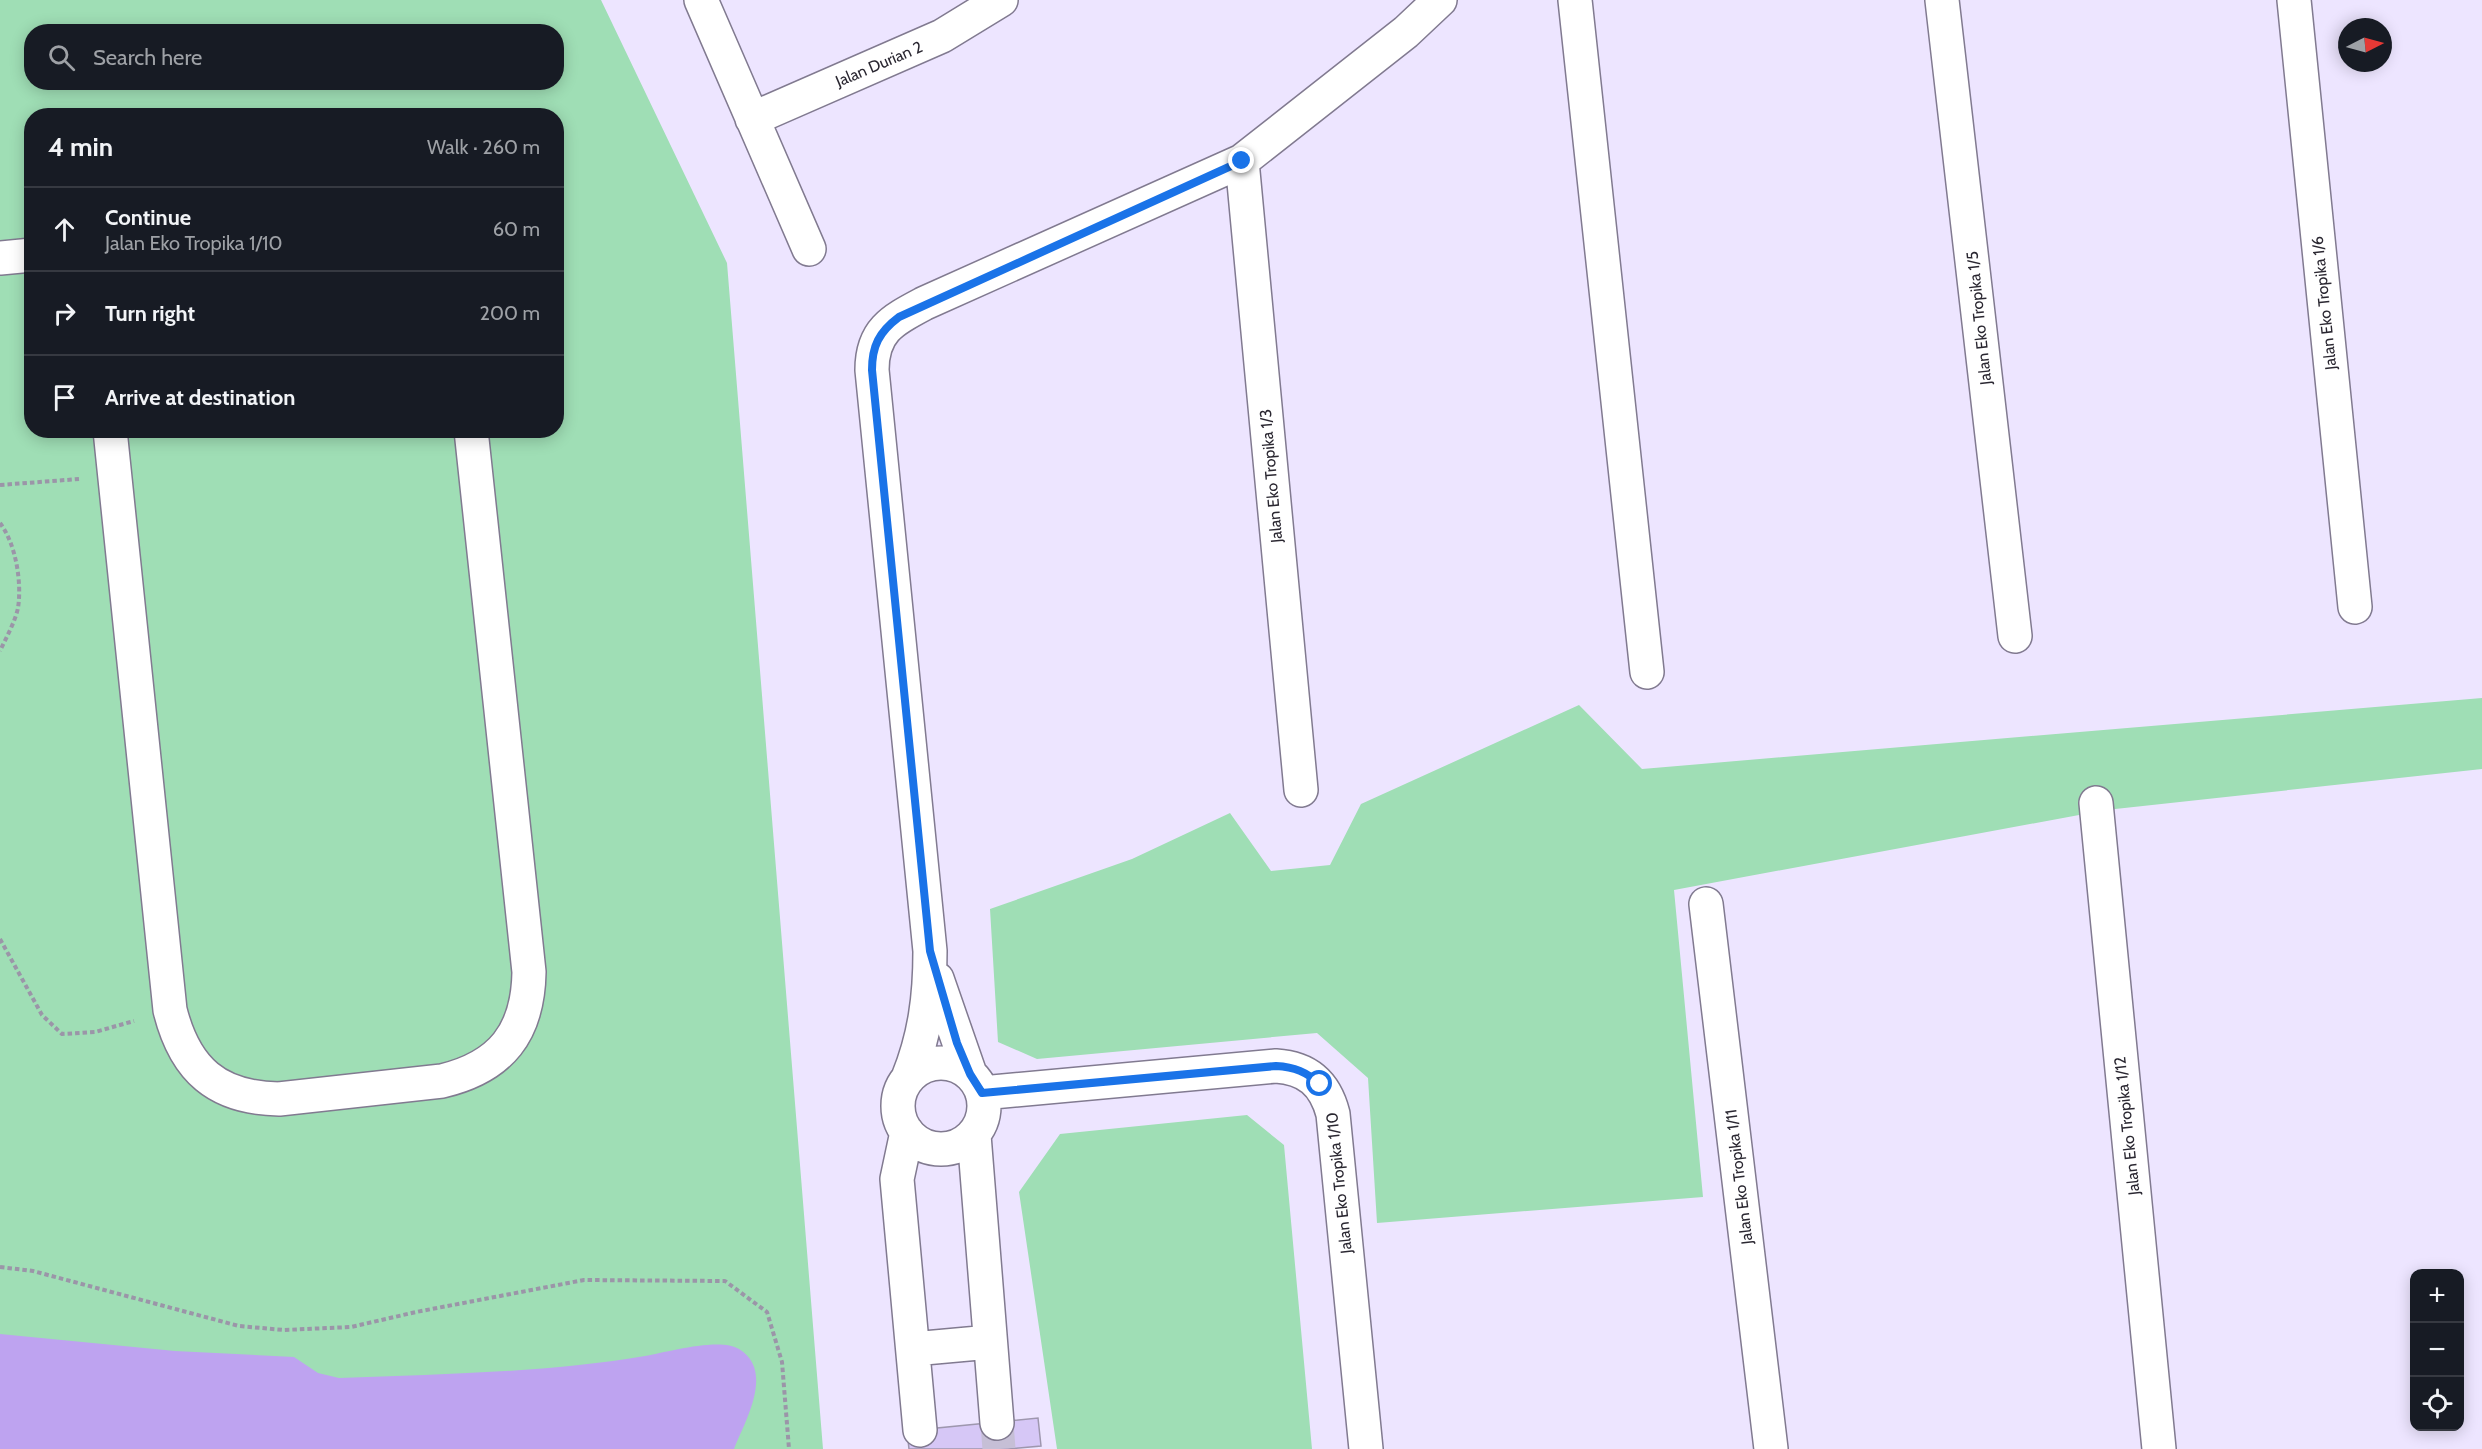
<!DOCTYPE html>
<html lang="en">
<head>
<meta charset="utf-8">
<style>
	body { margin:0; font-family:Cabin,sans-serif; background:#20242c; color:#f1f3f6 }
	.controls { position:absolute; right:18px; bottom:18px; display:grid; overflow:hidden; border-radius:12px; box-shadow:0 3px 15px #0003 }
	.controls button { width:54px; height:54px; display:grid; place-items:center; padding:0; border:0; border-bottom:2px solid #363941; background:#171b24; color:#f1f3f6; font:30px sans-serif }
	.compass { position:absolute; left:2338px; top:18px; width:54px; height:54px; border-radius:50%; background:#171b24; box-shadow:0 3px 15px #0003; rotate:84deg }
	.stop { position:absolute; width:18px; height:18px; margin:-14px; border:4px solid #1a73e8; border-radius:50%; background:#fff }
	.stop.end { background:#1a73e8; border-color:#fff; box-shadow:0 2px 6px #0008 }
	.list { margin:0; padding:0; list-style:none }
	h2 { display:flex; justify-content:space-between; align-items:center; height:78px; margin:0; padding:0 24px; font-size:26px }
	h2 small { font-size:20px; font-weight:400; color:#9ea1a6 }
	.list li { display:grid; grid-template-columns:39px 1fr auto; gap:18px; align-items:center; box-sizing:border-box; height:84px; padding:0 24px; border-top:2px solid #363941 }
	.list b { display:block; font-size:22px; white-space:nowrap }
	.list p { margin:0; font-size:20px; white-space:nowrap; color:#9ea1a6 }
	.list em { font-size:20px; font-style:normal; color:#9ea1a6 }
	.icon { flex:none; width:33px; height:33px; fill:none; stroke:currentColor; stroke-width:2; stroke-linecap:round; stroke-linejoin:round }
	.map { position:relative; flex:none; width:2482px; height:1449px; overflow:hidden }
	.search { position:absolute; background:#171b24; box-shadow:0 3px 15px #0003; left:24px; top:24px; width:540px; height:66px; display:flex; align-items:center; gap:15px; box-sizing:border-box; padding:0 21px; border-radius:24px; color:#9ea1a6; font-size:22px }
	.panel { position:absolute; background:#171b24; box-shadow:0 3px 15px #0003; left:24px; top:108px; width:540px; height:330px; border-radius:24px }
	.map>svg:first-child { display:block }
	.green { fill:#9fdeb5; fill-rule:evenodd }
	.water { fill:#bea3f0 }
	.building { fill:#d6c7f6; stroke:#9e97ae; stroke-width:1.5 }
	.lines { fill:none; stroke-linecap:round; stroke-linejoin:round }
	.minor-tunnel { stroke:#c6bfd6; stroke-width:33; stroke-dasharray:33 16; stroke-linecap:butt }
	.minor-casing { stroke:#817a90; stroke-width:36 }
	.path { stroke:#9b95a8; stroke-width:4; stroke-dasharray:4.5 3; stroke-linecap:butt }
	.minor { stroke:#fff; stroke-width:33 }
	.route { stroke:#1a73e8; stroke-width:8 }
	.labels { text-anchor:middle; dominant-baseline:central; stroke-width:6; stroke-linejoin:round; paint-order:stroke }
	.street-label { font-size:16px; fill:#2a2731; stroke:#fff }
</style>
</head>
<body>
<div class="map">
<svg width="2482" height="1449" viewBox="0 0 2482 1449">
	<rect width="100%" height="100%" fill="#ede5ff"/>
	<!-- green -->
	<path class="green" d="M0 0H601L727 263 823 1449H0ZM32 32H556V82H32ZM32 116H556V430H32Z
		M2482 698V769L2106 810 1674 890 1703 1197 1377 1223 1368 1078 1317 1033 1037 1059 998 1042 990 909 1132 859 1230 813 1271 871 1330 865 1361 804 1579 705 1642 769Z
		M1247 1115 1284 1145 1312 1449H1057L1019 1192 1060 1134Z"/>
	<!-- water -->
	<path class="water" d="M0 1334 175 1351 294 1357 318 1373 339 1378C441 1374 544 1373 645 1356 667 1352 720 1337 739 1349 775 1371 745 1421 734 1449H0Z"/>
	<!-- building -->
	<path class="building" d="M1038 1418 1041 1446 1008 1449H909L907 1431Z"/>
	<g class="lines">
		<!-- minor-tunnel -->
		<path class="minor-tunnel" d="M997 1423 999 1449"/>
		<defs>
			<path id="minor" d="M701 0 809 249
				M1575 0 1647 672
				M1942 0 2015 636
				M2294 0 2355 607
				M752 119 942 36 1001 0
				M1242 161 1301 790
				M0 258 32 255
				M110 430 170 1010C185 1070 217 1098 279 1099L442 1081C501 1067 528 1033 529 972L471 430
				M2096 803 2159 1449
				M1706 904 1771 1449
				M937 979 970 1074
				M898 1106a43 43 0 1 1 86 0a43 43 0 1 1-86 0Z
				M908 1078C925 1036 930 997 930 951L872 370C872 330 893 320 925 303L1242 161 1406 32 1440 0
				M982 1093 1276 1066C1307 1068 1325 1083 1333 1114L1366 1449
				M907 1132 897 1179 920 1430
				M974 1135 997 1423
				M913 1349 990 1342"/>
		</defs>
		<!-- minor casing -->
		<use href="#minor" class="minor-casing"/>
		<!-- path -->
		<path class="path" d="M0 485 79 479
			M0 523C16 544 22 583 18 608 15 622 6 638 0 651
			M0 939 42 1015 62 1034 95 1032 134 1021
			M0 1267 33 1271 239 1326 284 1330 351 1327 416 1312 584 1280 725 1281 767 1312 782 1362 789 1449"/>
		<!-- minor -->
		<use href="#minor" class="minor"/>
	</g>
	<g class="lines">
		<!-- route -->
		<path class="route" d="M1242 161 899 317C879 332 872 346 872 370L930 951 957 1043 970 1074 982 1093 1276 1066C1295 1067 1306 1072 1320 1084"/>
	</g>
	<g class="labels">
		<!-- street labels -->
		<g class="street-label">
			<text transform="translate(879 64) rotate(-23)">Jalan Durian 2</text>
			<text transform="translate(2324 303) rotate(-96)">Jalan Eko Tropika 1/6</text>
			<text transform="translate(1979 318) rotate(-96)">Jalan Eko Tropika 1/5</text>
			<text transform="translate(1271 476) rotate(-95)">Jalan Eko Tropika 1/3</text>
			<text transform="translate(2127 1126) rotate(-96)">Jalan Eko Tropika 1/12</text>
			<text transform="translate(1739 1177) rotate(-97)">Jalan Eko Tropika 1/11</text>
			<text transform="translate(1339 1183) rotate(-96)">Jalan Eko Tropika 1/10</text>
		</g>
	</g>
</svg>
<div class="controls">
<button>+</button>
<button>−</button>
<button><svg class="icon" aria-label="locate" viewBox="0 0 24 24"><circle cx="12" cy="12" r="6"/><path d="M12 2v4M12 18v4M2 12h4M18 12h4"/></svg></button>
</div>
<svg class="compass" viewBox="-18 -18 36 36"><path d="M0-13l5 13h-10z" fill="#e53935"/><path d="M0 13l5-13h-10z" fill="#9ea1a6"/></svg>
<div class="stop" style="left:1320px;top:1084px"></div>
<div class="stop end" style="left:1242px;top:161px"></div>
<div class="search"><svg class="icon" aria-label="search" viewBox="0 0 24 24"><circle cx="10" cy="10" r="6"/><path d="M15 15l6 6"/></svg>Search here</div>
<section class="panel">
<h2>4 min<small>Walk · 260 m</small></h2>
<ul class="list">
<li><svg class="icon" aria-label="ahead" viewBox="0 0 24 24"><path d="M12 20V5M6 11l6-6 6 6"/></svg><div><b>Continue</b><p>Jalan Eko Tropika 1/10</p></div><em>60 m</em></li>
<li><svg class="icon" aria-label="right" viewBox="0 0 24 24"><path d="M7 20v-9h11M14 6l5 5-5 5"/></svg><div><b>Turn right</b></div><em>200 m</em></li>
<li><svg class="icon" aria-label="arrive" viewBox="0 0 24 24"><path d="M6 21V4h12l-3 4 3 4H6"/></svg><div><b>Arrive at destination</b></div></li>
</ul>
</section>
</div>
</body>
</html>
